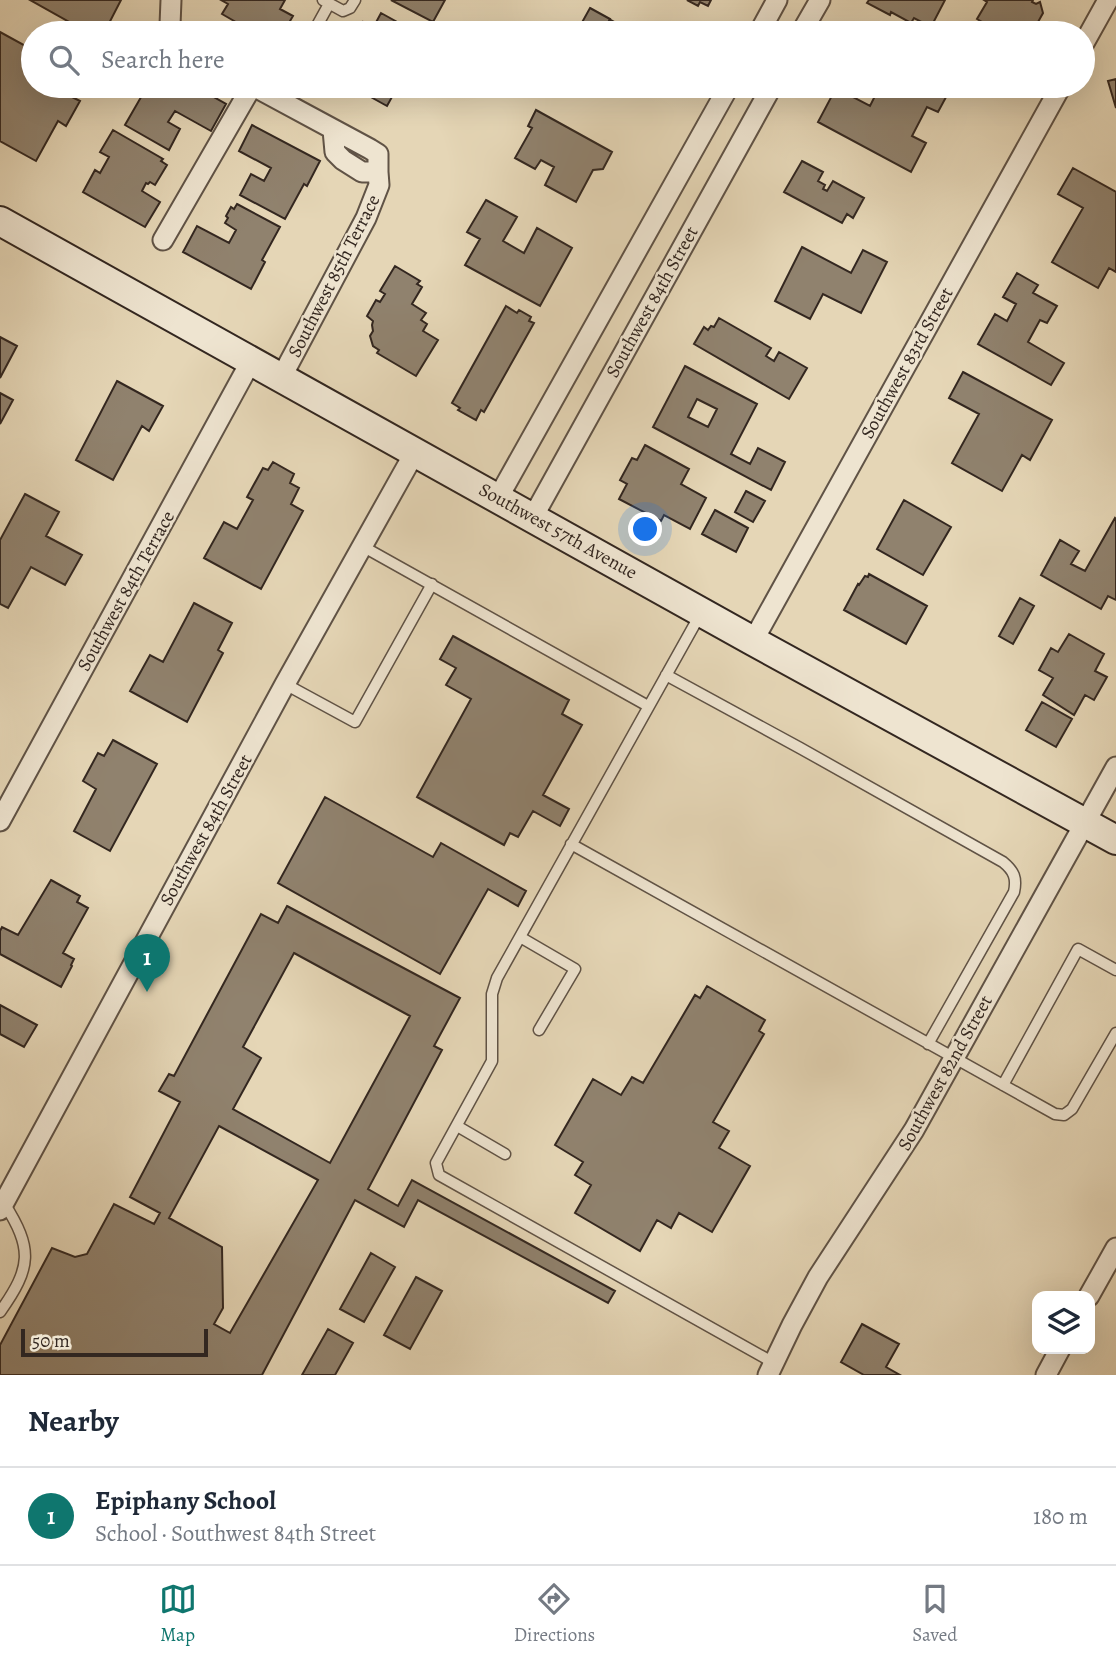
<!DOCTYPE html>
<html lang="en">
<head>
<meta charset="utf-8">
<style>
	body { margin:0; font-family:Alegreya,serif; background:#f2f2f3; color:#1f2937 }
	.controls { position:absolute; right:21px; bottom:21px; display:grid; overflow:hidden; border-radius:14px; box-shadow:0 7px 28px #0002 }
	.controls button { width:63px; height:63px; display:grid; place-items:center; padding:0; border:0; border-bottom:2px solid #e0e1e3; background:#fff; color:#1f2937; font:35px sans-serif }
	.scale { position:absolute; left:21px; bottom:18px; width:187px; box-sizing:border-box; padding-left:7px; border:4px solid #332720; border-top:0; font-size:19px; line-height:24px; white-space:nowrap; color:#332720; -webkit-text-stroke:5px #eee4d0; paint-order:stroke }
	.you { position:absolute; left:646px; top:530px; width:24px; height:24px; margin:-18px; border:5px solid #fff; border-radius:50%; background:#1a73e8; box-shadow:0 0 0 10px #1a73e833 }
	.badge { display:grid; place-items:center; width:46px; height:46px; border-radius:50%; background:#0f766e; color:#fff; font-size:23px; font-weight:700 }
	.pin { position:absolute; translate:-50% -58px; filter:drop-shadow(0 2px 4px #0008) }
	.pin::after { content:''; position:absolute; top:37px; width:24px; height:21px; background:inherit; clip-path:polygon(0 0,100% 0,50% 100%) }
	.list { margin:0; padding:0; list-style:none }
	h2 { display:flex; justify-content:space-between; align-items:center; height:91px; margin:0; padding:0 28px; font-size:30px }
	h2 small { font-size:23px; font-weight:400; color:#747a83 }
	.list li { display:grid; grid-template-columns:46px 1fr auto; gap:21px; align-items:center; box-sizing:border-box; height:98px; padding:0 28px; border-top:2px solid #e0e1e3 }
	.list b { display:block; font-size:26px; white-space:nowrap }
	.list p { margin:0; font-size:23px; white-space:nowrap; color:#747a83 }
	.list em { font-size:23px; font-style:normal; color:#747a83 }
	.icon { flex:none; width:38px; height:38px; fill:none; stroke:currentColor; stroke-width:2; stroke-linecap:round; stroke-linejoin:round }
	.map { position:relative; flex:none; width:1116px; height:1375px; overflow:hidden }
	.search { position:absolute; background:#fff; box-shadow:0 7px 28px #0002; left:21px; right:21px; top:21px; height:77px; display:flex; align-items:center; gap:18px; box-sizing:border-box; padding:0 24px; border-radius:38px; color:#747a83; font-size:26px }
	.sheet { height:189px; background:#fff }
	nav { display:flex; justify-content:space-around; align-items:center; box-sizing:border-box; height:98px; border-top:2px solid #e0e1e3; background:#fff; font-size:19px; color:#747a83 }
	nav a { display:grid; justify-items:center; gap:4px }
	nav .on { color:#0f766e }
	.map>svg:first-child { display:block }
	.building { fill:#90826e; stroke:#332720; stroke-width:2; fill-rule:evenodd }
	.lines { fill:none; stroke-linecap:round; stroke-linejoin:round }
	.lane-casing { stroke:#605346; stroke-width:13 }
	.street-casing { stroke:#605346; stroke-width:23 }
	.secondary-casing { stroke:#332720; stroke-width:32 }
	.lane { stroke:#eee4d0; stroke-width:10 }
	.street { stroke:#eee4d0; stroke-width:19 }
	.secondary { stroke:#eee4d0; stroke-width:28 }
	.labels { text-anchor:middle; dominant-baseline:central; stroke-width:5; stroke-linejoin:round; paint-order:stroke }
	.street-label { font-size:19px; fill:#332720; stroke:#eee4d0 }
</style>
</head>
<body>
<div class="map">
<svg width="1116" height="1375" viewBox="0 0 1116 1375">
	<rect width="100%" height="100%" fill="#e5d6b6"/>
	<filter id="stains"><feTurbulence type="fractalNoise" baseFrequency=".00286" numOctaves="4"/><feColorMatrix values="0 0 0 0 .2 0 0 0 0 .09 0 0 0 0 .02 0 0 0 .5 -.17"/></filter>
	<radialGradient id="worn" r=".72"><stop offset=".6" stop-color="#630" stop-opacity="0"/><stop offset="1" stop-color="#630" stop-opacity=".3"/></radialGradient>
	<!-- building -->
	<path class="building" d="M30 0H121L104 33H75L78 27Z
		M221 0H285L280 9 293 16 283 33H255L222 14 228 4Z
		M391 0H445L433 22Z
		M687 0H711L708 6 700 2 698 6Z
		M869 0H945L931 27 914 18 911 23 891 12 890 15 867 3Z
		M984 0H1033L1032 2 1036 4 1040 2 1043 13 1038 22 1042 24 1036 33H983L987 25 977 19 987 2Z
		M590 8 610 19 602 33H593L580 26Z
		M381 13 417 33H357L363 22 373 28Z
		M611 20 623 27 620 33H604Z
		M0 32 33 50V86H75L70 96 80 101 66 126 58 121 36 161 0 141Z
		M1116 79V108L1108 81Z
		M133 86H194L226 104 211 131 175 111 168 122 180 129 169 150 125 125 144 92Z
		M351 86H398L387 106Z
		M880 86H952L938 112 927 107 912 136 926 143 911 172 818 122 836 88 870 106Z
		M536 110 612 152 603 169 593 170 576 202 545 185 554 167 541 160 535 169 515 158 532 128 528 126Z
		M252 125 320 161 307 186 304 184 285 219 240 195 251 174 264 181 271 168 239 151Z
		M113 130 163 159 161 161 167 165 155 185 150 182 148 184 146 183 142 191 160 202 145 227 83 192 95 170 100 173 109 157 100 152Z
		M802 161 823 172 818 181 825 185 823 189 827 191 833 181 864 198 853 218 847 214 842 223 784 192Z
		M1073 168 1116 192V272L1109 268 1098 288 1052 262 1083 208 1058 194Z
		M486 200 517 217 503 241 524 253 537 228 572 248 540 306 465 265 480 239 467 232Z
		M237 204 280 227 262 260 265 262 251 289 183 252 197 226 229 243 236 230 225 223 228 218 226 216 231 207 234 209Z
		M802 247 851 273 863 250 887 262 861 313 823 294 810 319 775 301Z
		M395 266 420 281 417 284 422 287 412 304 426 313 421 320 427 324 423 331 438 340 416 376 377 353 379 350 373 346 370 336 373 331 372 325 373 321 367 316 376 300 380 302 385 294 380 291Z
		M1017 273 1038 285 1033 293 1057 306 1047 323 1040 320 1028 342 1064 363 1051 385 978 344 995 314 1007 321 1016 304 1003 297Z
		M506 306 517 313 519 310 531 317 529 321 534 323 484 412 481 410 476 420 458 410 460 408 452 403Z
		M719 318 771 348 766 356 774 361 779 352 807 368 789 399 694 344 704 327 708 330 711 326 714 327Z
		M0 337 17 346 0 378Z
		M685 366 757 404 731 454 750 464 758 448 785 462 771 490 653 427ZM697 399 717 409 708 427 688 417Z
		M963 372 1052 420 1030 460 1022 455 1002 491 952 463 979 414 949 398Z
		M117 381 163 406 149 431 142 426 113 480 76 460Z
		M0 393 13 400 0 424Z
		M645 445 689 469 681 484 706 498 690 529 664 515 661 521 619 499 627 484 620 480 632 458 637 460Z
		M273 462 294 474 290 483 299 488 291 504 303 511 261 589 204 558 224 522 237 529 253 500 247 497 263 468 268 470Z
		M746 491 765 501 753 522 735 512Z
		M25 494 59 512 46 536 82 555 65 585 31 567 8 608 0 604V540Z
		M904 500 951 527 923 575 877 549Z
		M715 510 748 528 736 552 702 534Z
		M1115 518 1116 519V600L1108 596 1101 609 1041 575 1060 540 1079 551 1071 564 1085 571Z
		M869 574 927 606 906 644 844 610 858 584 859 585 865 576 868 577Z
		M1020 598 1034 606 1013 644 999 636Z
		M194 603 232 623 218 650 223 653 187 722 130 691 150 655 163 662Z
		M1069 634 1104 654 1095 671 1107 677 1094 700 1085 695 1074 715 1043 695 1053 678 1039 670 1051 648 1058 652Z
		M453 636 569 700 562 714 582 725 543 795 569 809 560 826 533 811 518 837 510 833 504 845 417 797 471 699 446 685 456 668 440 659Z
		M1042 702 1072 719 1056 747 1026 730Z
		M113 740 157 764 110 851 74 831 96 789 83 781 98 753 104 756Z
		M325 797 433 857 441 843 526 891 518 906 488 889 440 974 278 883Z
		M51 880 80 896 77 902 88 908 63 953 74 959 71 965 72 966 61 987 0 954V931L2 927 18 935Z
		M287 906 460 998 434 1046 442 1050 368 1189 398 1206 412 1180 615 1291 608 1303 418 1200 404 1227 355 1200 262 1375H0V1345L52 1248 75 1257 87 1254 114 1204 154 1224 160 1213 130 1197 180 1102 159 1091 169 1074 174 1076 261 914 278 923ZM294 953 410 1016 330 1163 233 1109 261 1058 243 1047ZM219 1126 318 1180 230 1333 214 1324 223 1308 222 1247 169 1218Z
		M707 986 765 1020 759 1031 764 1034 713 1122 729 1131 719 1148 750 1166 712 1232 679 1213 671 1228 657 1220 640 1251 575 1213 591 1185 575 1175 583 1162 555 1145 593 1079 621 1095 632 1077 643 1083 695 995 700 998Z
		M0 1005 37 1025 24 1047 0 1034Z
		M371 1253 395 1267 364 1322 340 1309Z
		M416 1277 442 1291 410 1349 384 1335Z
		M862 1324 899 1344 886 1367 900 1375H864L841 1362Z
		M328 1329 353 1343 335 1375H302Z"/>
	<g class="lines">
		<defs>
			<path id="lane" d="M323 0 343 11 350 8 355 0
				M313 33 329 4
				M276 99 283 86
				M362 546 648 706
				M701 613 497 978 492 994V1061L436 1163 439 1175 774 1363
				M666 675 800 748 1003 862C1014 871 1017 878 1014 892L928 1044
				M285 684 355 722 432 584
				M571 844 1055 1114 1064 1115 1072 1109 1116 1033
				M520 937 575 969 539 1030
				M1003 1085 1078 949 1116 970
				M457 1126 505 1154
				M0 1312C32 1267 33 1249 4 1203"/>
			<path id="street" d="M171 0 170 25 173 33
				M759 33 777 0
				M801 33 820 0
				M1083 45 1108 0
				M253 86 370 149 378 154V172H362L343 160 335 152 333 130
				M163 240 252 86
				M281 378 366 218 379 185 378 172
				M498 498 729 86
				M533 517 772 86
				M753 641 1061 86
				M0 821 251 361
				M0 1210 285 684 415 452
				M1089 1296 1116 1248
				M768 1375 792 1325 818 1277 914 1130 1116 767
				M1046 1375 1060 1349"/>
			<path id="secondary" d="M0 221 753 641 1116 840"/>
		</defs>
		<!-- lane casing -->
		<use href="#lane" class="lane-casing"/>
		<!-- street casing -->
		<use href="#street" class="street-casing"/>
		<!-- secondary casing -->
		<use href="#secondary" class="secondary-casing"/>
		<!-- lane -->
		<use href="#lane" class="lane"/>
		<!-- street -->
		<use href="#street" class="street"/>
		<!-- secondary -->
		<use href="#secondary" class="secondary"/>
	</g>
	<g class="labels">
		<!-- street labels -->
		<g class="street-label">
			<text transform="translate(334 276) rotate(-63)">Southwest 85th Terrace</text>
			<text transform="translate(652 302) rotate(-61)">Southwest 84th Street</text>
			<text transform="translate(907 363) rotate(-61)">Southwest 83rd Street</text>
			<text transform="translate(558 531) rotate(29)">Southwest 57th Avenue</text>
			<text transform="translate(126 591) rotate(-61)">Southwest 84th Terrace</text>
			<text transform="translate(206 830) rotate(-61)">Southwest 84th Street</text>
			<text transform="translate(945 1073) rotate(-61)">Southwest 82nd Street</text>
		</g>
	</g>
	<rect width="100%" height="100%" filter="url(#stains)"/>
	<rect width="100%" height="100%" fill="url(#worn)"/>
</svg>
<div class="controls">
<button><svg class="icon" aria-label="layers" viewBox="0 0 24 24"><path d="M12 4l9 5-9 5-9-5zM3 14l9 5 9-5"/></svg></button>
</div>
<div class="scale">50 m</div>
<div class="you"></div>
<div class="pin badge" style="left:147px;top:992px">1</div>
<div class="search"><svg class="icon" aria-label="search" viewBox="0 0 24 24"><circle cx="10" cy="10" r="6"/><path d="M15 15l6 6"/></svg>Search here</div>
</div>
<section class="sheet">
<h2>Nearby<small></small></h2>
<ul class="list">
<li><span class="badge">1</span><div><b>Epiphany School</b><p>School · Southwest 84th Street</p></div><em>180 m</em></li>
</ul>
</section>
<nav>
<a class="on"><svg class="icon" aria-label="map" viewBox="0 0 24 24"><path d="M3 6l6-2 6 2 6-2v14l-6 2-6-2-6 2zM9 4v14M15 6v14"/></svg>Map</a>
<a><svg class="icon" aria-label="directions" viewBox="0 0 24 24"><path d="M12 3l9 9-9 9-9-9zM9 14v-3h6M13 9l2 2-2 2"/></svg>Directions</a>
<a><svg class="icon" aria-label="saved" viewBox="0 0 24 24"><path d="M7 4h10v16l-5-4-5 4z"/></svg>Saved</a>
</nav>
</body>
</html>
